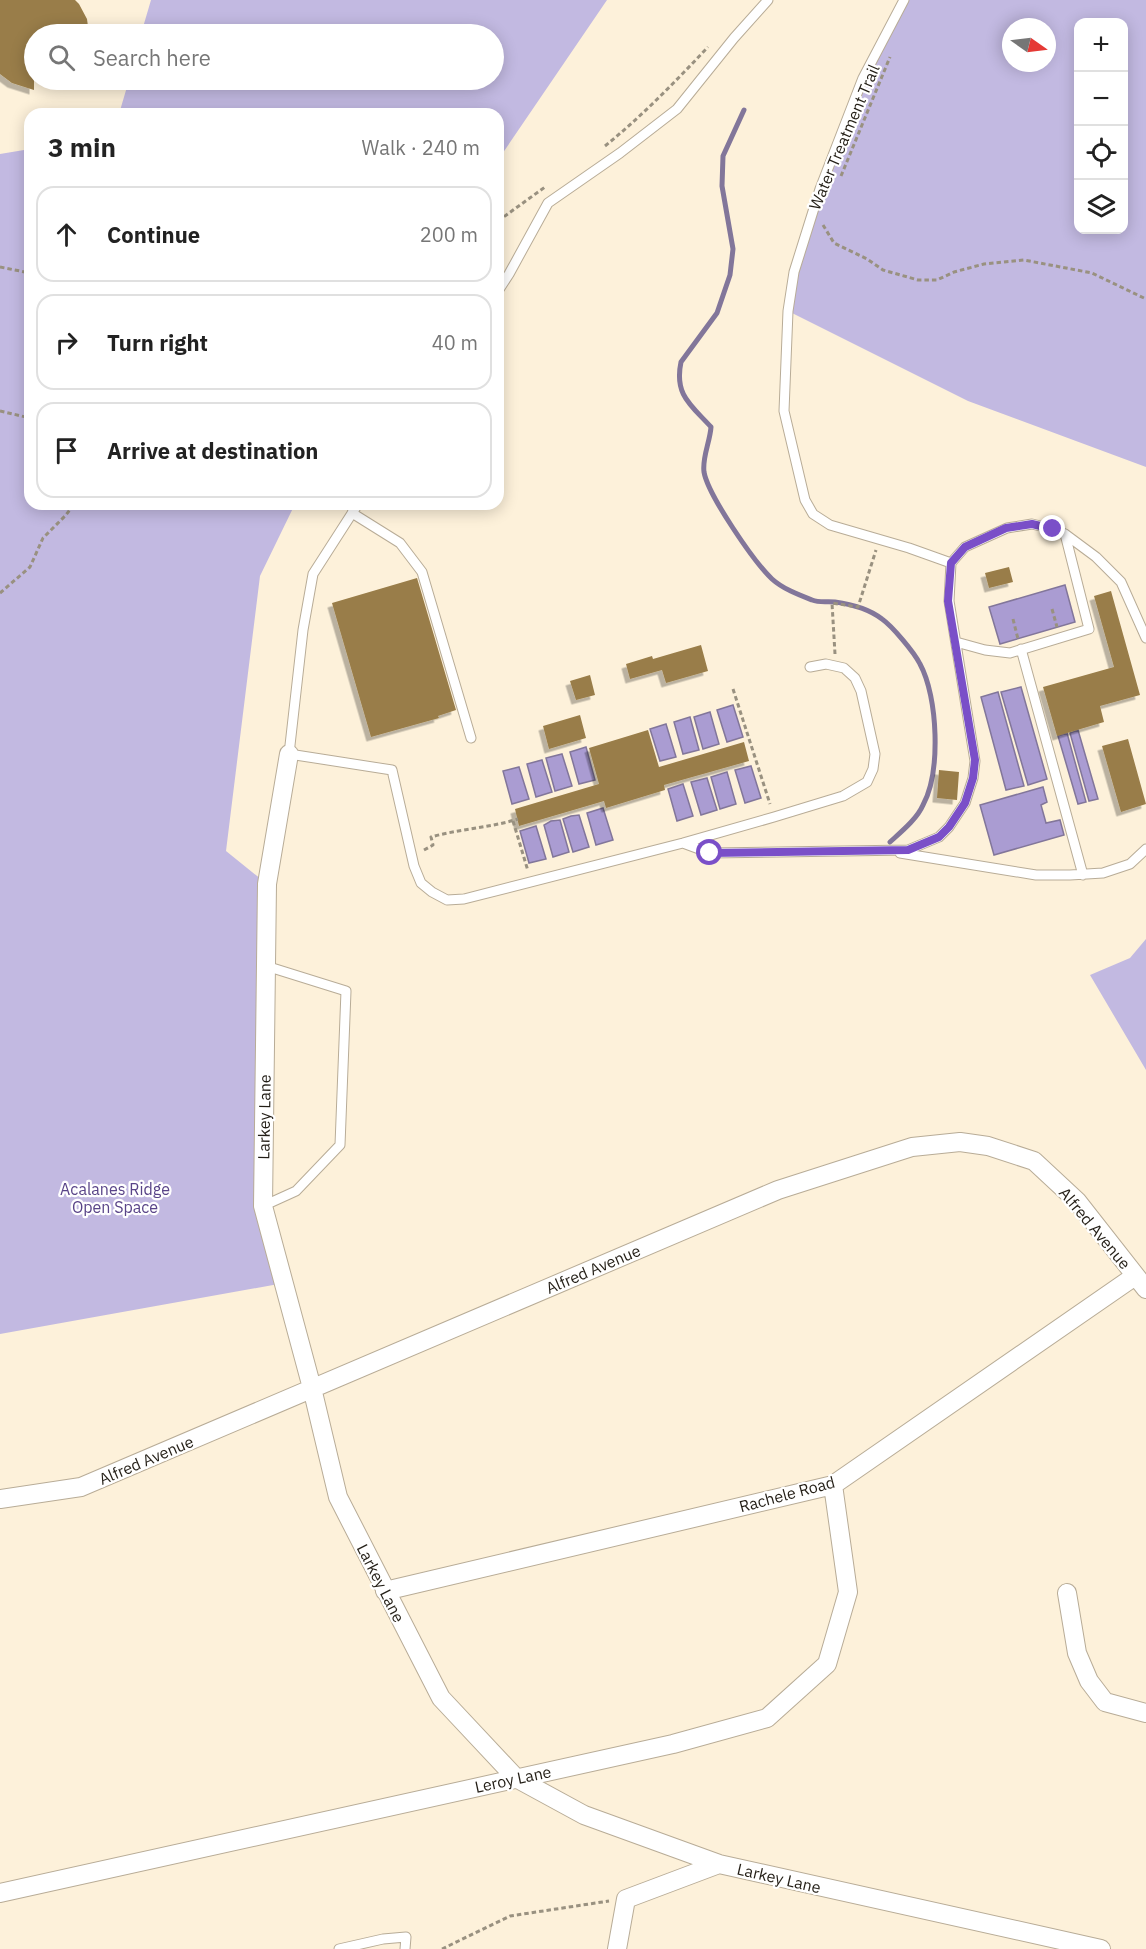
<!DOCTYPE html>
<html lang="en">
<head>
<meta charset="utf-8">
<style>
	body { margin:0; font-family:"IBM Plex Sans",sans-serif; background:#f6f6f6; color:#222 }
	.controls { position:absolute; right:18px; top:18px; display:grid; overflow:hidden; border-radius:12px; box-shadow:0 3px 15px #0003 }
	.controls button { width:54px; height:54px; display:grid; place-items:center; padding:0; border:0; border-bottom:2px solid #e0e0e0; background:#fff; color:#222; font:30px sans-serif }
	.compass { position:absolute; left:1002px; top:18px; width:54px; height:54px; border-radius:50%; background:#fff; box-shadow:0 3px 15px #0003; rotate:104deg }
	.stop { position:absolute; width:18px; height:18px; margin:-14px; border:4px solid #7a4fc8; border-radius:50%; background:#fff }
	.stop.end { background:#7a4fc8; border-color:#fff; box-shadow:0 2px 6px #0008 }
	.list { margin:0; padding:0; list-style:none }
	h2 { display:flex; justify-content:space-between; align-items:center; height:78px; margin:0; padding:0 24px; font-size:26px }
	h2 small { font-size:20px; font-weight:400; color:#767676 }
	.list li { display:grid; grid-template-columns:39px 1fr auto; gap:18px; align-items:center; box-sizing:border-box; height:96px; margin:0 12px 12px; padding:0 12px; border:2px solid #e0e0e0; border-radius:18px }
	.list b { display:block; font-size:22px; white-space:nowrap }
	.list em { font-size:20px; font-style:normal; color:#767676 }
	.icon { flex:none; width:33px; height:33px; fill:none; stroke:currentColor; stroke-width:2; stroke-linecap:round; stroke-linejoin:round }
	.map { position:relative; flex:none; width:1146px; height:1949px; overflow:hidden }
	.search { position:absolute; background:#fff; box-shadow:0 3px 15px #0003; left:24px; top:24px; width:480px; height:66px; display:flex; align-items:center; gap:15px; box-sizing:border-box; padding:0 21px; border-radius:33px; color:#767676; font-size:22px }
	.panel { position:absolute; background:#fff; box-shadow:0 3px 15px #0003; left:24px; top:108px; width:480px; height:402px; border-radius:18px }
	.map>svg:first-child { display:block }
	.green { fill:#c2b9e1; fill-rule:evenodd }
	.water { fill:#aa9cd2; stroke:#82769a; stroke-width:1.5 }
	.lines { fill:none; stroke-linecap:round; stroke-linejoin:round }
	.stream { stroke:#82769a; stroke-width:5 }
	.building { fill:#997d48; filter:url(#shadow) }
	.service-casing { stroke:#b8ac97; stroke-width:11 }
	.minor-casing { stroke:#b8ac97; stroke-width:20 }
	.path { stroke:#999180; stroke-width:3; stroke-dasharray:4.5 3; stroke-linecap:butt }
	.service { stroke:#fff; stroke-width:9 }
	.minor { stroke:#fff; stroke-width:18 }
	.route { stroke:#7a4fc8; stroke-width:8 }
	.labels { text-anchor:middle; dominant-baseline:central; stroke-width:4.5; stroke-linejoin:round; paint-order:stroke }
	.street-label { font-size:16px; fill:#231e16; stroke:#fff }
	.park-label { font-size:16px; fill:#594488; stroke:#fff }
</style>
</head>
<body>
<div class="map">
<svg width="1146" height="1949" viewBox="0 0 1146 1949">
	<defs>
		<filter id="shadow"><feDropShadow dx="-4.5" dy="4.5" stdDeviation="0" flood-color="#0004"/></filter>
	</defs>
	<rect width="100%" height="100%" fill="#fdf1da"/>
	<!-- green -->
	<path class="green" d="M151 0H607L498 160V114H119L129 80H494V34H141Z
		M904 0H1146V467L968 401 788 311 794 272 863 78ZM1078 22H1124V230H1078ZM1011 27H1047V63H1011Z
		M30 149V504H295L260 576 226 851 267 884 263 1206 284 1283 0 1334V154Z
		M1146 939V1070L1090 975 1130 958Z"/>
	<!-- water -->
	<path class="water" d="M1065 585 1075 622 1000 644 989 607Z
		M1021 687 1047 779 1028 785 1001 692Z
		M998 692 1024 786 1006 790 981 697Z
		M733 705 743 737 727 742 717 710Z
		M710 712 719 744 703 749 694 717Z
		M690 717 699 750 683 754 674 722Z
		M666 724 676 757 660 761 650 729Z
		M1078 730 1098 799 1089 801 1070 733Z
		M1067 733 1086 802 1078 804 1058 736Z
		M586 747 595 780 579 784 570 752Z
		M562 754 572 786 555 791 546 758Z
		M542 760 552 792 536 797 527 764Z
		M751 766 761 798 745 803 735 770Z
		M519 767 529 799 512 804 503 771Z
		M727 772 736 804 720 809 711 777Z
		M707 778 717 810 701 815 691 782Z
		M683 784 693 816 677 821 668 789Z
		M1043 787 1047 802 1041 805 1046 823 1060 820 1064 835 994 855 980 805Z
		M603 808 613 840 596 845 587 813Z
		M579 815 589 847 573 852 563 819 571 816Z
		M560 820 569 852 553 857 544 825 551 821Z
		M536 826 546 859 529 863 520 831Z"/>
	<g class="lines">
		<!-- stream -->
		<path class="stream" d="M744 110 723 156 722 186 733 249 730 275 717 313 681 362C674 395 691 405 711 427 710 442 702 457 704 472 708 495 754 562 772 579 783 589 799 595 812 600 820 603 827 601 835 602 850 604 869 609 882 619 892 626 914 652 920 664 938 697 941 772 923 805 917 819 901 832 890 842"/>
	</g>
	<!-- building -->
	<path class="building" d="M0 0H75L79 4 87 19 89 34H34V90L12 83 0 74Z
		M1009 567 1013 582 989 588 985 573Z
		M417 578 456 710 438 716 439 718 371 737 332 603Z
		M1111 591 1140 695 1100 706 1104 722 1057 736 1043 687 1114 667 1094 596Z
		M701 645 708 671 666 683 662 670 630 679 626 664 652 656 653 659Z
		M590 675 595 695 576 700 570 681Z
		M580 715 586 738 549 749 543 726Z
		M648 730 659 767 744 742 749 761 664 785 665 790 606 808 604 801 519 826 515 809 599 784 589 748Z
		M1128 739 1146 804 1121 812 1102 746Z
		M939 770 959 772 957 800 937 798Z"/>
	<g class="lines">
		<defs>
			<path id="service" d="M904 0 863 78 820 189 794 272 788 311 784 411 805 500 813 514 830 525 909 548 951 563
				M498 291 509 274 548 203 620 153 677 109 734 38 768 0
				M358 504 313 574 303 630 289 754 392 770 414 866 421 883 432 892 447 900 464 899 683 843 774 817 843 796 867 782 873 769 875 754 861 691 855 678 844 668 826 664 810 667
				M352 513 400 543 422 572 471 738
				M956 642 985 650 1010 653 1089 629 1065 534
				M1021 649 1083 875
				M683 843 710 853 908 850 939 837 949 827 965 803 973 778 975 761 949 601 951 563 965 547 1007 528 1032 524 1053 529 1065 534 1096 557 1121 582 1146 638
				M900 853 1036 875H1070L1103 873 1130 864 1146 849
				M263 1206 296 1191 340 1145 346 991 266 966
				M339 1949 383 1939 406 1937 405 1949"/>
			<path id="minor" d="M289 754 267 884 263 1206 312 1388 338 1497 441 1698 516 1778 584 1815 719 1864 1101 1949
				M0 1499 81 1487 778 1190 912 1147 960 1142 988 1146 1034 1161 1077 1201 1146 1289
				M385 1591 833 1485 1135 1276
				M1067 1593 1077 1653 1089 1681 1105 1702 1146 1713
				M0 1893 673 1744 767 1718 827 1664 848 1592 833 1485
				M617 1949 626 1899 719 1864"/>
		</defs>
		<!-- service casing -->
		<use href="#service" class="service-casing"/>
		<!-- minor casing -->
		<use href="#minor" class="minor-casing"/>
		<!-- path -->
		<path class="path" d="M605 146C642 116 675 82 708 47
			M841 176 890 57
			M498 221 545 187
			M823 225 834 243 867 259 883 270 918 280H937L954 272 984 264 1024 260 1092 273 1146 299
			M0 267 30 273
			M0 411 30 418
			M0 593 30 567 43 538 66 515 74 504
			M1052 609 1057 627
			M1013 619 1018 639
			M835 654 832 603 858 607 876 550
			M733 689 770 804
			M513 821 528 871
			M424 850 433 845 431 837C459 829 489 828 518 819
			M442 1949 510 1916 609 1901"/>
		<!-- service -->
		<use href="#service" class="service"/>
		<!-- minor -->
		<use href="#minor" class="minor"/>
	</g>
	<g class="lines">
		<!-- route -->
		<path class="route" d="M710 853 908 850 939 837 949 827 965 803 973 778 975 760 948 601 951 563 965 547 1006 528 1032 524 1053 529"/>
	</g>
	<g class="labels">
		<!-- street labels -->
		<g class="street-label">
			<text transform="translate(844 137) rotate(-67)">Water Treatment Trail</text>
			<text transform="translate(264 1117) rotate(-89)">Larkey Lane</text>
			<text transform="translate(1095 1228) rotate(50)">Alfred Avenue</text>
			<text transform="translate(593 1269) rotate(-23)">Alfred Avenue</text>
			<text transform="translate(146 1460) rotate(-23)">Alfred Avenue</text>
			<text transform="translate(787 1494) rotate(-15)">Rachele Road</text>
			<text transform="translate(381 1583) rotate(63)">Larkey Lane</text>
			<text transform="translate(513 1779) rotate(-12)">Leroy Lane</text>
			<text transform="translate(779 1878) rotate(13)">Larkey Lane</text>
		</g>
		<!-- park labels -->
		<g class="park-label">
			<text x="115" y="1189">Acalanes Ridge<tspan x="115" dy="18">Open Space</tspan></text>
		</g>
	</g>
</svg>
<div class="controls">
<button>+</button>
<button>−</button>
<button><svg class="icon" aria-label="locate" viewBox="0 0 24 24"><circle cx="12" cy="12" r="6"/><path d="M12 2v4M12 18v4M2 12h4M18 12h4"/></svg></button>
<button><svg class="icon" aria-label="layers" viewBox="0 0 24 24"><path d="M12 4l9 5-9 5-9-5zM3 14l9 5 9-5"/></svg></button>
</div>
<svg class="compass" viewBox="-18 -18 36 36"><path d="M0-13l5 13h-10z" fill="#e53935"/><path d="M0 13l5-13h-10z" fill="#767676"/></svg>
<div class="stop" style="left:710px;top:853px"></div>
<div class="stop end" style="left:1053px;top:529px"></div>
<div class="search"><svg class="icon" aria-label="search" viewBox="0 0 24 24"><circle cx="10" cy="10" r="6"/><path d="M15 15l6 6"/></svg>Search here</div>
<section class="panel">
<h2>3 min<small>Walk · 240 m</small></h2>
<ul class="list">
<li><svg class="icon" aria-label="ahead" viewBox="0 0 24 24"><path d="M12 20V5M6 11l6-6 6 6"/></svg><div><b>Continue</b></div><em>200 m</em></li>
<li><svg class="icon" aria-label="right" viewBox="0 0 24 24"><path d="M7 20v-9h11M14 6l5 5-5 5"/></svg><div><b>Turn right</b></div><em>40 m</em></li>
<li><svg class="icon" aria-label="arrive" viewBox="0 0 24 24"><path d="M6 21V4h12l-3 4 3 4H6"/></svg><div><b>Arrive at destination</b></div></li>
</ul>
</section>
</div>
</body>
</html>
